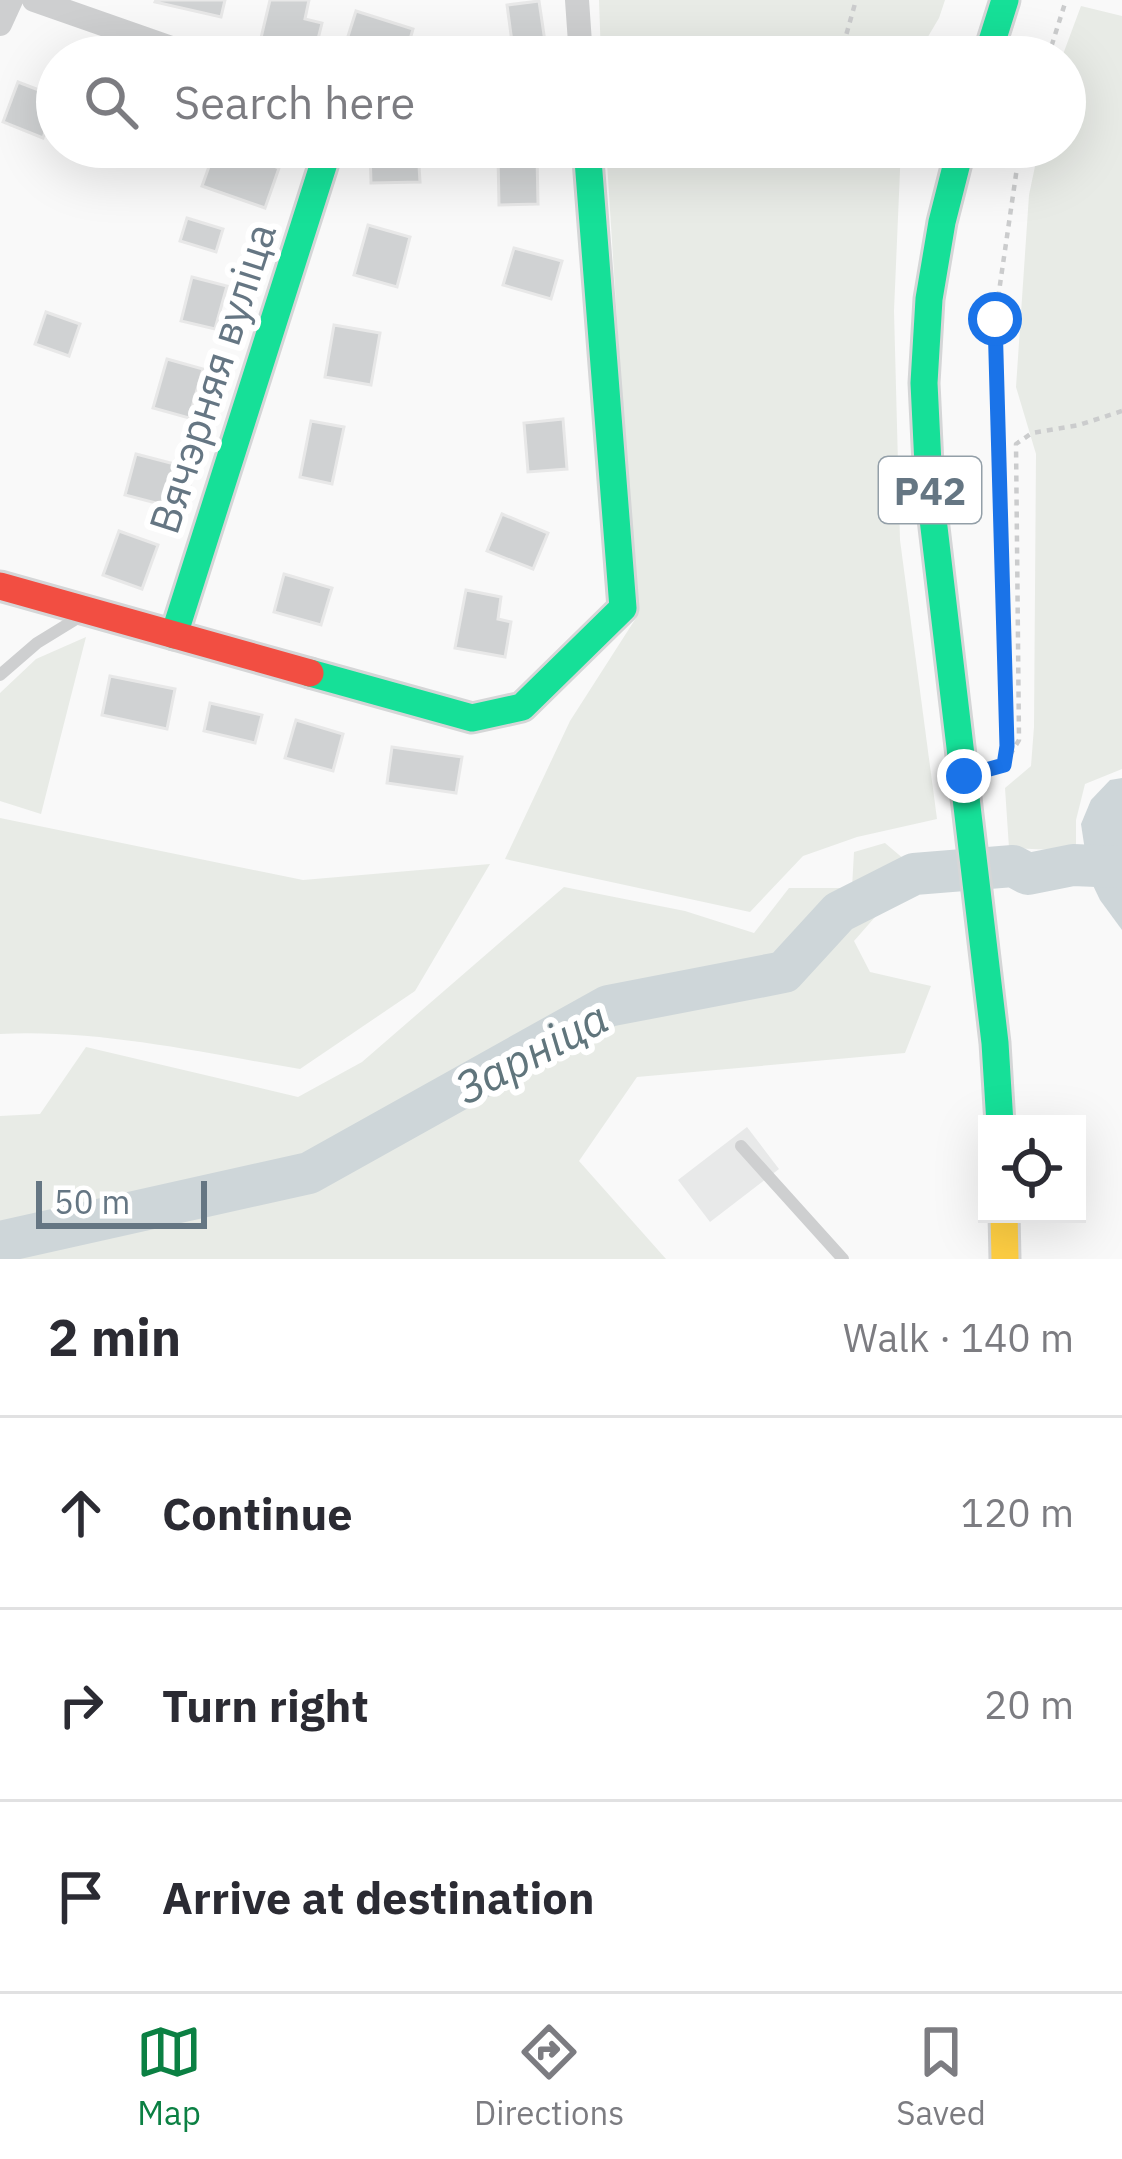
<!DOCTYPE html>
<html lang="en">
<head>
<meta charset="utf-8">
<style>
	body { margin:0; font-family:"IBM Plex Sans",sans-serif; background:#f7f7f7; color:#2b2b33 }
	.controls { position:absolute; right:36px; bottom:36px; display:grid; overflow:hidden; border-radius:0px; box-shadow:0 12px 48px #0002 }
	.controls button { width:108px; height:108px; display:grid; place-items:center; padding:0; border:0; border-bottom:3px solid #e1e1e2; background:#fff; color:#2b2b33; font:60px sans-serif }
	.scale { position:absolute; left:36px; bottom:30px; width:171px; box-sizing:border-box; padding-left:12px; border:6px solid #657683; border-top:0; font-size:33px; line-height:42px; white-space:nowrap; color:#657683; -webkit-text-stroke:9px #fff; paint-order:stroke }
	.stop { position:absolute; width:36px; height:36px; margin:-27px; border:9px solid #1a73e8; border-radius:50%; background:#fff }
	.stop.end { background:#1a73e8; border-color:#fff; box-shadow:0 3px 12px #0008 }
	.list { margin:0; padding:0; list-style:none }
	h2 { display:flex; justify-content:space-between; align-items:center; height:156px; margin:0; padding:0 48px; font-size:51px }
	h2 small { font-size:39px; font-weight:400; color:#7c7c81 }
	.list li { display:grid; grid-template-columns:78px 1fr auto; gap:36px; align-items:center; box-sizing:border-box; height:192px; padding:0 48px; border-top:3px solid #e1e1e2 }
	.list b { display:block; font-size:45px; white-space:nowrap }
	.list em { font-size:39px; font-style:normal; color:#7c7c81 }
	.icon { flex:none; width:66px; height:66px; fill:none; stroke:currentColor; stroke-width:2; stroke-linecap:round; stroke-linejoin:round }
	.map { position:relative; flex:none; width:1122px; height:1259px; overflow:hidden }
	.search { position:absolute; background:#fff; box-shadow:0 12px 48px #0002; left:36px; right:36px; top:36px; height:132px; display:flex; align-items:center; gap:30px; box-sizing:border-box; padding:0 42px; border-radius:66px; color:#7c7c81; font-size:45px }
	.sheet { height:732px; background:#fff }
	nav { display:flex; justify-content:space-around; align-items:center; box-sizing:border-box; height:168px; border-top:3px solid #e1e1e2; background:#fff; font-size:33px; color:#7c7c81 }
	nav a { display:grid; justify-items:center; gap:6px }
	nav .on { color:#0b8043 }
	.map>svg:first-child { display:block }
	.built { fill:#e8e9e9 }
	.green { fill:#e8ebe6 }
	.water { fill:#ced6d9 }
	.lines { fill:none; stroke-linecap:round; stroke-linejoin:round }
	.river { stroke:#ced6d9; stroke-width:42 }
	.building { fill:#d0d2d3; stroke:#e8e8e8; stroke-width:3 }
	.fast-casing { stroke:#d5d6d7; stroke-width:33 }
	.slow-casing { stroke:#d5d6d7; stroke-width:33 }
	.jam-casing { stroke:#d5d6d7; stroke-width:33 }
	.path { stroke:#cbcccd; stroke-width:4.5; stroke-dasharray:6 6; stroke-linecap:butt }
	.lane { stroke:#cecfd0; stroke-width:12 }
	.street { stroke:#cecfd0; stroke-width:24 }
	.fast { stroke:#16e098; stroke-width:27 }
	.slow { stroke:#ffcf43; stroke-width:27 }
	.jam { stroke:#f24e42; stroke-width:27 }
	.route { stroke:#1a73e8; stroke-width:15 }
	.labels { text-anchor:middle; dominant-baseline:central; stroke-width:12; stroke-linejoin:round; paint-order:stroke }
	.shield { fill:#fff; stroke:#939fa8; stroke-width:3 }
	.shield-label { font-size:39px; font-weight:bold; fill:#657683 }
	.street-label { font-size:42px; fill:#657683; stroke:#fff }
	.water-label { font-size:45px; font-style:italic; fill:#60757c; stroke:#fff }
</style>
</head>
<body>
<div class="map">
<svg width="1122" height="1259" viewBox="0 0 1122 1259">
	<rect width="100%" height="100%" fill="#f9f9f9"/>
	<!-- built -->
	<path class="built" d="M747 1127 779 1169 710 1222 678 1180Z"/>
	<!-- green -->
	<path class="green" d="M599 0H945L939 18 916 57H601Z
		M1081 6 1122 16V769L1085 784 1076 820V851L1009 848 1005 788 1031 766 1034 727 1036 454 1016 387 1029 195 1039 147H1065V57H1062Z
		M606 147H901L894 311 900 540 937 819 857 837 803 856 750 912 505 859 570 721 636 618Z
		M86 637 41 814 0 801V693L36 659Z
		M0 818 303 880 490 864 415 991 300 1069C202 1053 100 1029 0 1034Z
		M885 843 905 860 897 892 854 941 870 972 931 986 905 1053 637 1077 579 1161 666 1259H0V1116L40 1114 86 1047 298 1097 362 1062 564 887 685 911 754 933 789 888H852L854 852Z"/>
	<!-- water -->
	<path class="water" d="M1122 778V930L1100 900 1089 877 1081 824 1091 800 1110 780Z"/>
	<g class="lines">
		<!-- river -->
		<path class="river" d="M0 1242 309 1173 608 1006 784 972 839 912 914 874 1013 866 1028 874 1073 865 1122 867"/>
	</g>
	<!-- building -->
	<path class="building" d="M156 0H225L221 17 155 2Z
		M270 0H309L305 19 322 23 315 51 261 38Z
		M539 1 547 55 514 57 507 5Z
		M356 11 413 29 405 57H359L343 52Z
		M18 82 57 97 43 138 3 122Z
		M216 147H265L261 161 279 168 265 208 202 186Z
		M418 149 420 182 371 183 370 151Z
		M537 155 538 204 499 205 498 156Z
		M187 218 223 229 216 252 180 241Z
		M368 225 410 237 397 287 354 275Z
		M514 248 562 261 551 299 503 285Z
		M192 277 227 286 215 329 181 321Z
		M46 312 80 324 69 356 35 344Z
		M334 325 380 333 371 385 325 377Z
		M167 359 203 369 189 418 153 408Z
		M563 419 567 469 528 472 524 423Z
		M311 421 344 427 332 484 300 477Z
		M136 454 194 469 187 496 175 492 171 507 125 495Z
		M502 514 548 533 533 569 487 551Z
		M119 531 158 545 142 589 103 575Z
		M284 574 332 588 321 625 274 612Z
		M466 590 501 597 498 619 511 622 505 657 455 648Z
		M110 676 175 689 167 729 102 715Z
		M210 703 262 715 255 743 204 731Z
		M296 720 343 734 333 771 285 758Z
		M392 747 462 757 456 793 387 783Z"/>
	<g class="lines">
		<defs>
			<path id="fast" d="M987 57 1005 0
				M961 147 942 222 929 299 924 383 929 485 995 1043 1000 1124
				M174 635 329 147
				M310 673 472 718 522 707 623 608 587 147"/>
			<path id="slow" d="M1004 1214 1005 1259"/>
			<path id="jam" d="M0 586 310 673"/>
		</defs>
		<!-- fast casing -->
		<use href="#fast" class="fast-casing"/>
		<!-- slow casing -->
		<use href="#slow" class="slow-casing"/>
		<!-- jam casing -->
		<use href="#jam" class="jam-casing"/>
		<!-- path -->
		<path class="path" d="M840 57 856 0
			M1048 57 1066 0
			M1004 765 1007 746 995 319 1020 147
			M992 768 1004 765 1019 740 1016 444 1032 433 1079 425 1122 411"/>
		<!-- lane -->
		<path class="lane" d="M0 675 37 643 81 616
			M741 1146 843 1259"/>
		<!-- street -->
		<path class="street" d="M34 0 197 57
			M577 0 581 57
			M0 24 11 0"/>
		<!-- fast -->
		<use href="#fast" class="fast"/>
		<!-- slow -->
		<use href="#slow" class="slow"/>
		<!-- jam -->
		<use href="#jam" class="jam"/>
	</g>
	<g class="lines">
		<!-- route -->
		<path class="route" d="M964 776 1004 765 1007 746 995 319"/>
	</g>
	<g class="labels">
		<!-- shield labels -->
		<rect class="shield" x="879" y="457" width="102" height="66" rx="9"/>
		<g class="shield-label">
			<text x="930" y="490">Р42</text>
		</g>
		<!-- street labels -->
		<g class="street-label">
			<text transform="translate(212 378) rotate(-72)">Вячэрняя вуліца</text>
		</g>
		<!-- water labels -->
		<g class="water-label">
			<text transform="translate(531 1052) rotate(-28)">Зарніца</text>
		</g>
	</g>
</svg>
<div class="controls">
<button><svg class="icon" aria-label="locate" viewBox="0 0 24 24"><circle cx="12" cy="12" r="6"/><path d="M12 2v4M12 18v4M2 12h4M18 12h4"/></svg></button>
</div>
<div class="scale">50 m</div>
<div class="stop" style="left:995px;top:319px"></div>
<div class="stop end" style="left:964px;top:776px"></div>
<div class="search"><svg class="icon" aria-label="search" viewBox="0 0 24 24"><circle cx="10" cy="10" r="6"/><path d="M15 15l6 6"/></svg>Search here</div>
</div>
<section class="sheet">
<h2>2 min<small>Walk · 140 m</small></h2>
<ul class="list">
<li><svg class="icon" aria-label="ahead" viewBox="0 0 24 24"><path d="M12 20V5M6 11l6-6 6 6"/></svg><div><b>Continue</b></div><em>120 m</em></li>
<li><svg class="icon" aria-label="right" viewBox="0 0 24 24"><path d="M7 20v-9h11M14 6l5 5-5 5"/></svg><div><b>Turn right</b></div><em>20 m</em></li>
<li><svg class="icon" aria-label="arrive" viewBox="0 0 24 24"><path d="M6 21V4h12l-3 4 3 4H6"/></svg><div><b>Arrive at destination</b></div></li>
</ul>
</section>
<nav>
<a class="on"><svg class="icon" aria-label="map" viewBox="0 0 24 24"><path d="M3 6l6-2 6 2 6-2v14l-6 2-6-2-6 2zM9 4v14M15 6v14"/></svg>Map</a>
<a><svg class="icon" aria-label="directions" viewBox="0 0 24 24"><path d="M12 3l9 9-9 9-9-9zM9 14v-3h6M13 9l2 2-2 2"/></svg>Directions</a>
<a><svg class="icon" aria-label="saved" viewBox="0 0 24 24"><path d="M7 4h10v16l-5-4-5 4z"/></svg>Saved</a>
</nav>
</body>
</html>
